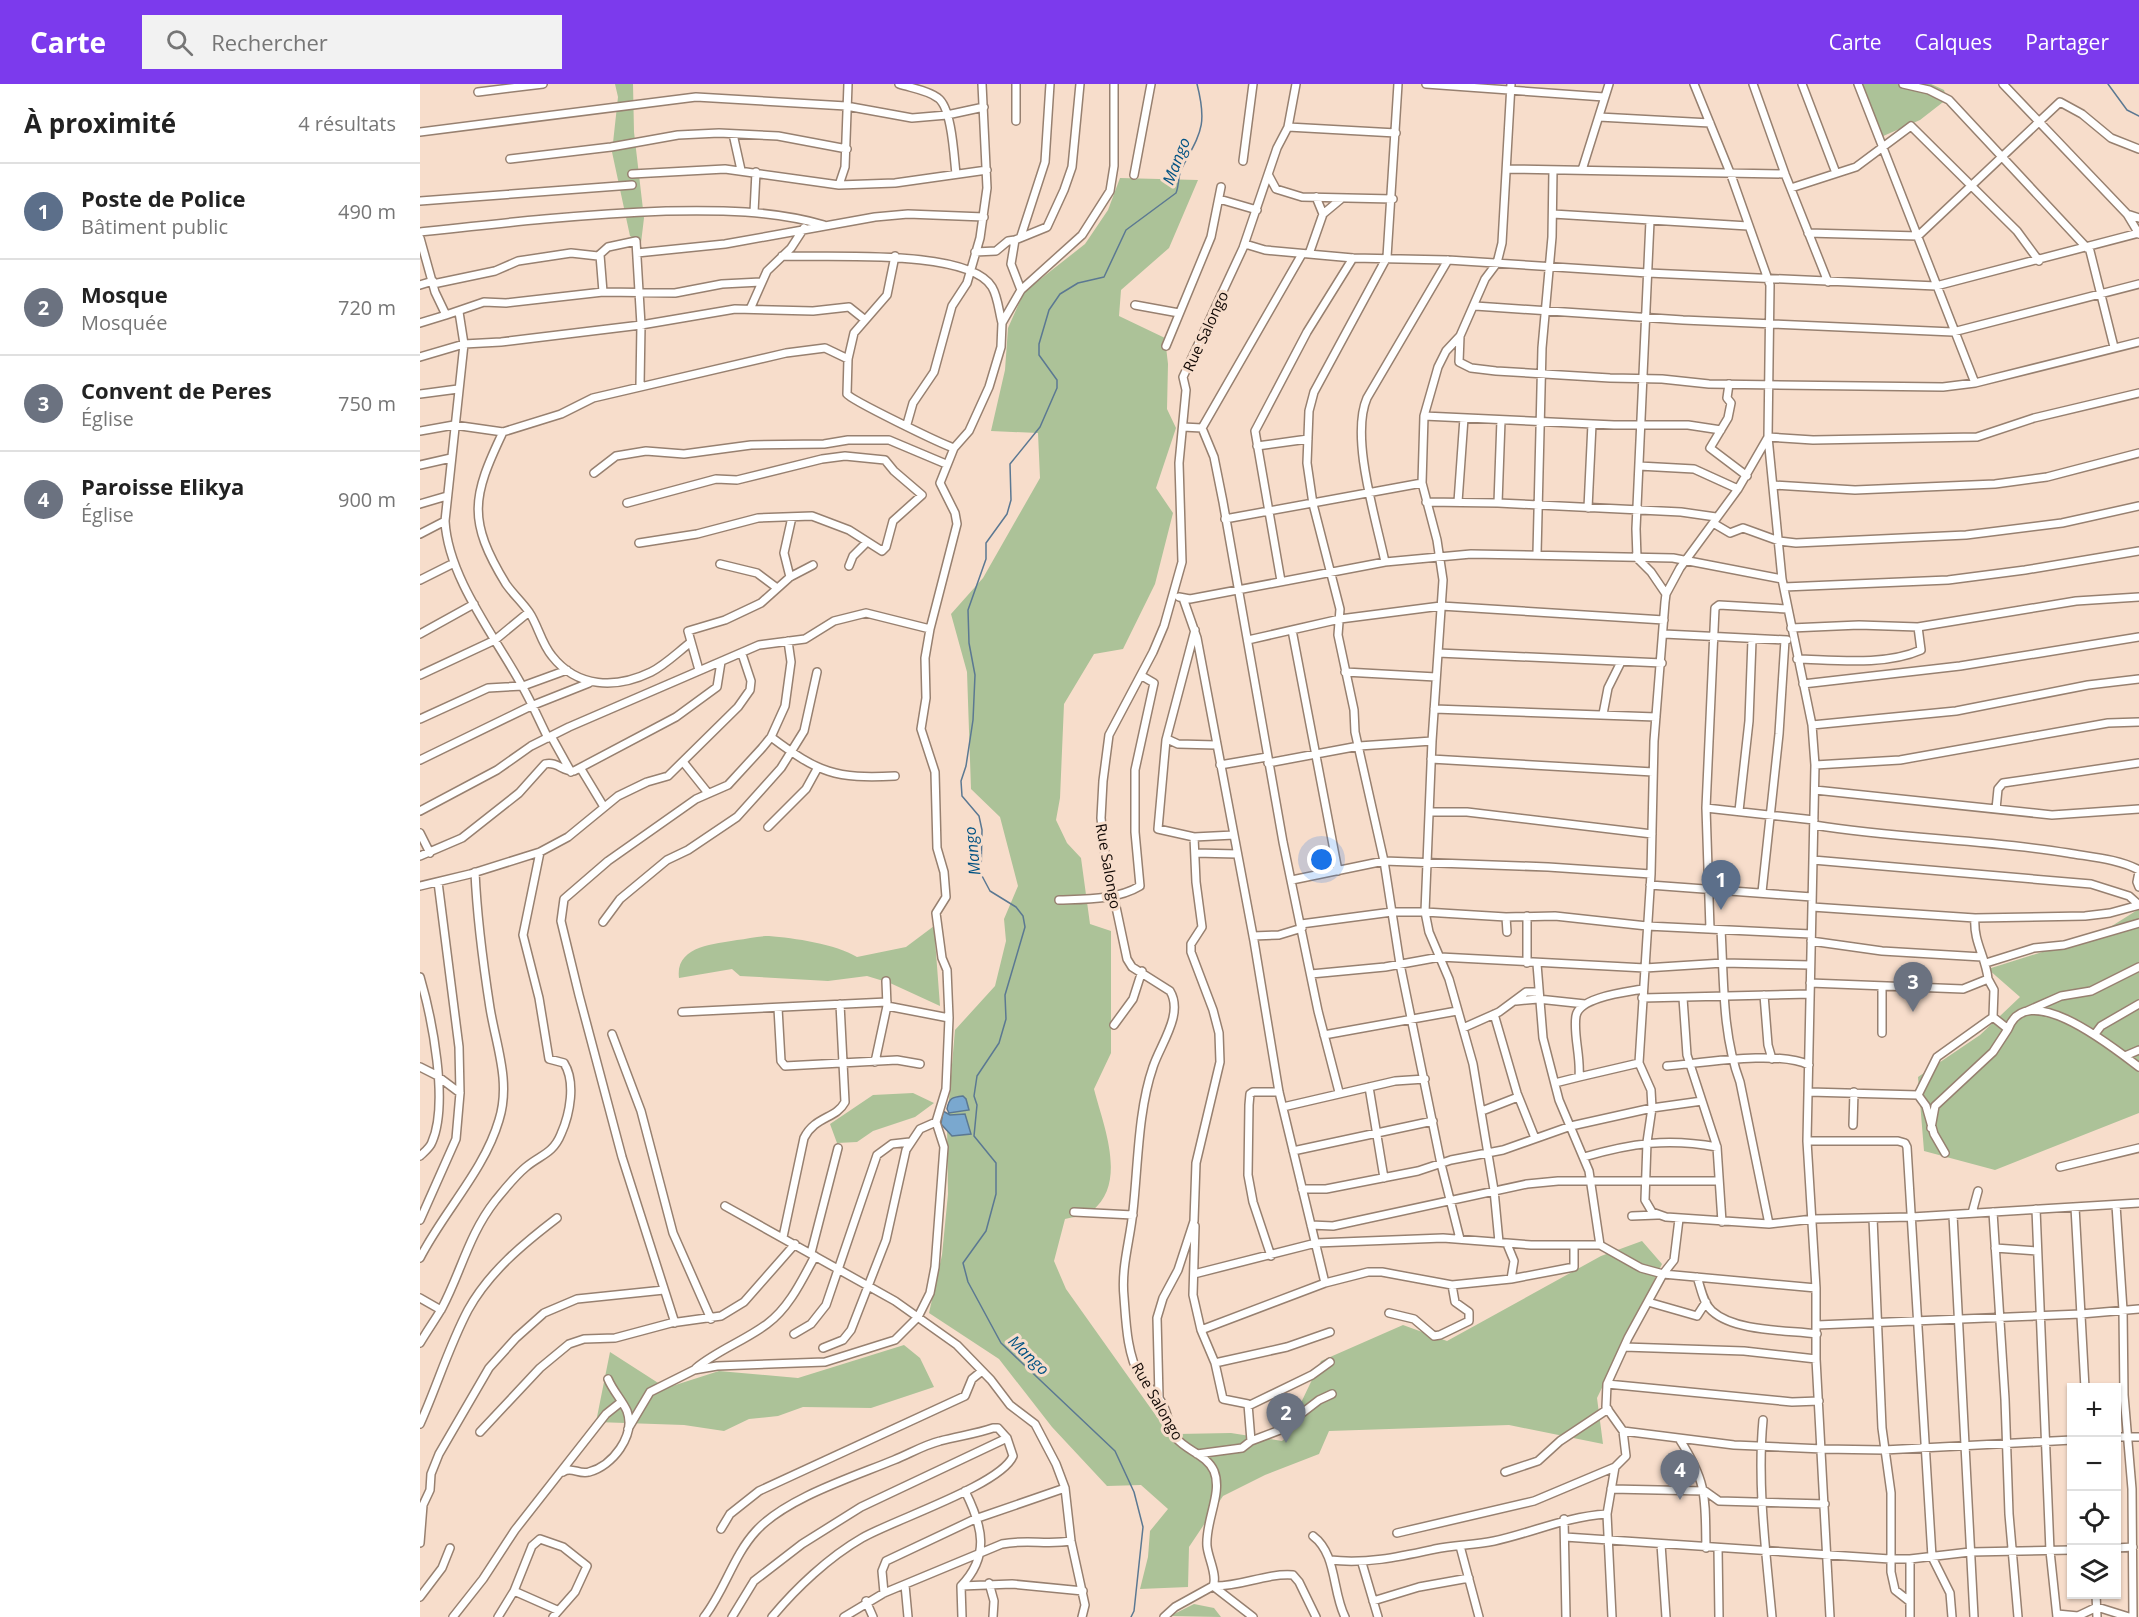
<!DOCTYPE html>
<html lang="fr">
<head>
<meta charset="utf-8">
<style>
	body { margin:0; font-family:"Open Sans",sans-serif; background:#f2f2f2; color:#222 }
	.controls { position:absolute; right:18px; bottom:18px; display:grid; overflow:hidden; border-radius:0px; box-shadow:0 2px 4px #0004 }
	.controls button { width:54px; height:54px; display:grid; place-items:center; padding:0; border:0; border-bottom:2px solid #e0e0e0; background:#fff; color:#222; font:30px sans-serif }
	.you { position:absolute; left:902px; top:776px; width:21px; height:21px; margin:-15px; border:4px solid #fff; border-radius:50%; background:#1a73e8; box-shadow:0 0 0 9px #1a73e833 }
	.badge { display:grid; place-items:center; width:39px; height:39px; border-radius:50%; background:#7c3aed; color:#fff; font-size:20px; font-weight:700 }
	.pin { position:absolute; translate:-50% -50px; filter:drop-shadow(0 2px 3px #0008) }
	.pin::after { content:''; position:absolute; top:32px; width:21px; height:18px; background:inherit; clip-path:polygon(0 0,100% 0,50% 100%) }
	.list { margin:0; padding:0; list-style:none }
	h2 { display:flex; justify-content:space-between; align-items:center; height:78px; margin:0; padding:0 24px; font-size:26px }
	h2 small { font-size:20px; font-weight:400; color:#767676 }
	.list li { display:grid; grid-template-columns:39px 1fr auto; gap:18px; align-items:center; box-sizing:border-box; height:96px; padding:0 24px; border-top:2px solid #e0e0e0 }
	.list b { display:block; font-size:22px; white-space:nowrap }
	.list p { margin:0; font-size:20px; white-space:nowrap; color:#767676 }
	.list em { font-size:20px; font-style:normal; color:#767676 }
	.icon { flex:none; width:33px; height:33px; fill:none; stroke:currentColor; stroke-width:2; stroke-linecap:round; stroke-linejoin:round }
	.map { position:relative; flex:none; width:1719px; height:1533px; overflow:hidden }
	header { display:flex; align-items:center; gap:36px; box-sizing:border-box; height:84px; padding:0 30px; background:#7c3aed; color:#fff }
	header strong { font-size:28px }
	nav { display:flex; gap:33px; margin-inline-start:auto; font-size:21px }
	.search { width:420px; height:54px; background:#f2f2f2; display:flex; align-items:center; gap:15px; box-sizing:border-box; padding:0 21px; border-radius:0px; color:#767676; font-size:22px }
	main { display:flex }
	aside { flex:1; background:#fff }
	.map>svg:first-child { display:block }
	.green { fill:#acc298 }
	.water { fill:#7aa8cf; stroke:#5b7892; stroke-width:1.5 }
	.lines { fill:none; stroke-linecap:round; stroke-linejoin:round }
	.stream { stroke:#5b7892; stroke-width:1.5 }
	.minor-casing { stroke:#978070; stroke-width:10 }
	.minor { stroke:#fff; stroke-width:7 }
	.labels { text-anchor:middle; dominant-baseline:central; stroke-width:6; stroke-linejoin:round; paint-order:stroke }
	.street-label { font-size:15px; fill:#120905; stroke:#f7ddcb }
	.water-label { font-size:16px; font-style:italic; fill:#005283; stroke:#f7ddcb }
</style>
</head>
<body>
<header>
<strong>Carte</strong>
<div class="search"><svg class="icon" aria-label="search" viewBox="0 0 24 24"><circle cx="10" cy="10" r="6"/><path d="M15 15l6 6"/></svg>Rechercher</div>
<nav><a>Carte</a><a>Calques</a><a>Partager</a></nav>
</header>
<main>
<aside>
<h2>À proximité<small>4 résultats</small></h2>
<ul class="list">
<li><span class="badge" style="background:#5c6f8a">1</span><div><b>Poste de Police</b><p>Bâtiment public</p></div><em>490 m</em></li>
<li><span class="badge" style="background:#6b7280">2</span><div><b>Mosque</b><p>Mosquée</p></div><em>720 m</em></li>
<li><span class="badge" style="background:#6b7280">3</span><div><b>Convent de Peres</b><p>Église</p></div><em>750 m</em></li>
<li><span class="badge" style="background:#6b7280">4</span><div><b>Paroisse Elikya</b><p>Église</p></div><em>900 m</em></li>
</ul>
</aside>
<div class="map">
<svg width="1719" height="1533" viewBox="0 0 1719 1533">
	<rect width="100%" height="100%" fill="#f7ddcb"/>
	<!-- green -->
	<path class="green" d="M195 0H213L214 48 224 134 221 159 210 152 192 68 198 13Z
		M1438 0H1511L1524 6 1527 15 1500 36 1461 53Z
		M700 94 778 96 749 164 701 206 699 232 745 254 748 280 747 325 756 344 736 404 753 429 735 500 703 565 674 570 644 620 640 714 636 736 647 759 661 774 670 840 691 847V969L674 1005C683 1041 708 1098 672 1127 666 1132 653 1133 645 1135L634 1177 646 1205 744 1343 757 1350 811 1349 862 1357 877 1343 866 1350 901 1277 983 1241 1027 1257 1181 1172 1222 1157 1242 1180 1177 1314 1183 1360 1089 1341 909 1347 899 1370 845 1391 803 1412 769 1463 768 1503 720 1505 728 1473 730 1447 748 1425 721 1401 687 1402 632 1343 579 1275 509 1229 522 1171 528 1110 527 1039 535 946 575 902 586 857 584 835 598 802 580 733 551 705 547 588 531 530 563 494 620 394 618 349 571 347 585 286 588 244 604 208 665 160 688 126Z
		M1719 825V1029L1575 1086 1504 1067 1498 993 1560 951 1600 913 1568 885 1679 850Z
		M514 842 520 922 470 899 447 892 408 897 320 892 312 885 259 894C255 862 294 860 317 856 327 855 338 852 349 852 374 854 416 860 437 873L486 863Z
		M493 1009 514 1019 495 1033 453 1047 437 1058 417 1059 410 1040 453 1011Z
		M484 1261 500 1274 514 1303 451 1324 383 1323 358 1332 329 1335 304 1347 264 1341 176 1338 190 1268 246 1304 299 1287 378 1294Z
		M774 1520 794 1524 801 1533 750 1532Z"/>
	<!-- water -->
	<path class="water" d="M543 1012 546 1015 549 1026 529 1029 527 1025C529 1014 532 1013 543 1012Z
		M523 1027 530 1031 545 1030 551 1050 532 1052 521 1040Z"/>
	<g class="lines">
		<!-- stream -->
		<path class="stream" d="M1688 0 1707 26 1719 32
			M711 1533 714 1527 723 1443 714 1408 695 1367 581 1259 548 1198 543 1179 566 1147 576 1110V1079L554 1052 557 1021 554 1012 557 992 579 959 586 935 585 911 605 843 603 832 596 823 570 807 561 790 562 746 559 732 542 712 541 697 546 682 553 636 555 591 549 559 548 526 566 475V459L587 430 591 416 590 380 620 343 637 304V296L619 271V260L629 226 640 210 658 199 684 193 706 146 756 109C759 102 758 93 761 86 780 49 788 43 777 0"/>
		<defs>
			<path id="minor" d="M479 0C491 4 508 6 518 14 532 24 534 73 536 90
				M596 0V37
				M978 0 967 173 894 308 889 327 887 379 893 420 920 525 918 551 934 626 935 648 964 777 980 880 1021 1080 1040 1155
				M1006 0 1184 13
				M1274 0 1311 91 1350 201 1348 353 1362 495 1392 641 1395 681 1387 1057 1396 1204V1275L1410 1533
				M1333 0 1365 90 1408 198
				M1382 0 1416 89
				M1438 0 1555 299
				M1483 0 1509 6 1529 16 1667 164
				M1583 0 1707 130 1719 150
				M58 8 123 0
				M1179 33 1290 39
				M868 43 976 49
				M0 48 276 13 426 22 492 34 527 31 564 23
				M313 50 321 86
				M90 75 191 63 258 51 299 49 358 52 427 65
				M823 77 833 0
				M1087 85 1365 90
				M1162 86 1189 0
				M212 90 305 85 419 101 425 83 428 0
				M714 91 731 0
				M849 92 856 105 882 113 973 115
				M419 101 475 99 567 86
				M1371 104 1436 83 1491 42 1597 147 1619 177
				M896 113 903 130
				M799 115 837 126
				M0 117 212 101
				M334 128 336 88
				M1133 130 1328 142
				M1707 130 1719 134
				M1230 137 1216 445 1217 474 1231 488 1246 510
				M0 148C82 139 163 130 246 127 299 126 352 126 404 141
				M1388 149 1498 152 1640 18 1662 30 1691 54 1719 65
				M601 152 625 78 630 0
				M0 154 15 208 26 231 64 218 86 219 183 208 255 209 302 200 341 198
				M825 160 845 166 933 174 1028 176 1228 189 1516 202 1719 149
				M1669 163 1694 263
				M555 168 576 167 588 157 595 156
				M217 169 305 160 455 133 488 130 564 133
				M889 170 903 130 921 115
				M180 171 183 208
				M362 172C406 174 549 164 572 203 578 213 579 228 582 239
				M475 172 467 211 434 249 428 275 427 310C431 316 521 360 534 364
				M13 200 75 187 98 177 151 169 178 172 188 163 216 157 221 241 220 301
				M0 201 13 197
				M601 206 591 180 595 156 627 143 644 106 652 83 660 0
				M715 221 759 229
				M1055 222 1263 236 1533 248 1719 200
				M331 223 347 187 371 164 384 144
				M39 228 44 260 25 437C28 493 74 551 101 600 111 617 119 636 128 654
				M0 239 26 231
				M1040 252 1039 278 1051 284 1076 287 1190 294 1242 295 1289 300 1523 303 1555 299 1719 258
				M746 262 791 153 801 103
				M0 273 44 260 81 258 221 241 315 225 393 227 429 223 444 235
				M1309 300 1307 314 1311 319 1308 334 1290 364 1327 392
				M0 310 38 305
				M1004 332 1194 341H1268L1301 346
				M487 340 493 319 514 288 532 222 547 199 560 154 567 104 562 0
				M763 343 782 344 882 170
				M782 344 794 373 803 418 863 758 898 927 919 1008
				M0 347 34 341 83 348 141 330 173 314 366 269 405 264 428 275
				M83 348C52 413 47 436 86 500 93 510 102 518 109 528 118 541 121 559 132 572 157 604 196 605 231 588 245 581 258 568 271 558
				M1348 353 1318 405 1260 484 1246 510 1245 518 1234 657 1231 790 1219 979 1231 1006 1232 1024 1227 1058 1225 1116 1232 1128 1246 1133 1349 1140 1393 1135 1492 1133 1719 1119
				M1348 353 1393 356 1557 353 1614 334 1719 309
				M837 362 888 355
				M0 381 31 374
				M1219 382 1274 385 1318 405
				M174 389 196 372 226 367 264 370 331 361 404 360 428 356H469L526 380
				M1353 401 1435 406 1575 400 1627 393 1719 369
				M1006 418 1078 419 1261 428 1296 433
				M1038 418 1044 334
				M207 419 296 395 317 396 402 375 425 372 465 376 474 387 502 411 473 437 466 463 462 467 429 446 392 432 338 434 277 450 219 459
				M1078 419 1081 336
				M0 420 27 412
				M1168 424 1172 340
				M805 435 1002 399
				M1293 439 1310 449 1323 444 1359 457 1376 459 1546 451 1642 439 1719 422
				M0 450 25 437
				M1117 470 1122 264 1132 153 1133 86
				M965 478C956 435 930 353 947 314L1028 176
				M300 480 337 489 357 504
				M429 482 433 472 447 458
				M370 493 364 469 372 433
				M0 496 34 479
				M861 497 835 347 887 248 933 174
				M1364 503 1528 496 1605 486 1719 467
				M759 513 770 515 965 478 1051 470 1253 474 1362 495
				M763 514 777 554 834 857 859 1008 905 1199
				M1371 544 1439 541 1498 543 1656 517 1719 513
				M775 546 746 656 738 745 774 753 814 751
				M872 546 918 787
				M0 550 54 520
				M1244 550 1367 556
				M828 556 920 535 1021 522 1244 536
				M1018 569 1242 579
				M1377 575C1415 576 1465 582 1501 566L1498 543
				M279 586 268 547 305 536 341 519 370 493 393 481
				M925 588 1016 593
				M0 591 75 556 109 528
				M1383 600 1540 582 1719 553
				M1014 625 1236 633
				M1183 630 1188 604 1201 578
				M0 635 68 604 103 602 147 586
				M1392 641 1536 627 1668 601 1719 595
				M131 652 151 688
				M351 653C399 689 415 695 475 692
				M747 655 758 660 796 661
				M1011 675 1233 688
				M0 676 111 622 169 599
				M264 679 288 709
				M848 679 939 662 1012 657
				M800 681 847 673
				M1395 681 1480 676 1688 639 1719 638
				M161 685 184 723
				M1395 706 1632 731 1719 725
				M1286 724 1394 736
				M1576 725 1578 705 1583 699 1719 679
				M0 727 77 686 111 662 149 643 339 561 385 555 414 537 446 529 510 545
				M1319 727 1329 637 1332 556
				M1009 728H1047L1232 750
				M1394 741C1479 755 1564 755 1648 769 1671 773 1699 775 1719 786
				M348 743 386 705 397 685
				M0 749 10 769
				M775 769 817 770
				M0 772 42 754 99 709 125 680C137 677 143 688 154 687L256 633 297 603 301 578
				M1393 776 1671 800 1709 812 1719 821
				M1719 788 1717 798 1719 803
				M872 796 964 777 1128 783 1231 790
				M1230 801 1392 813
				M0 802 50 790 120 768 148 753 198 712 227 698 248 692 318 623 330 606 331 597 322 570
				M1342 808 1359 650 1365 556
				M639 816C665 815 697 816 720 802L715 748V686L734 599 722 592
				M1392 823 1555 834 1665 832 1690 829 1719 821
				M1107 832V879
				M1086 833 1087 848
				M1555 834C1553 858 1566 873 1568 895
				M183 838 200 815 247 776 268 766 317 733 361 684 384 647 397 588
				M881 840 972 828H1005L1086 833 1135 832 1227 842 1391 850
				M1290 845 1286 724 1295 524 1299 521 1367 525
				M1301 846C1304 896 1302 950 1320 998L1349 1140
				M833 852 859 851 882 844
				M1391 857 1462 867 1562 873
				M1566 879 1614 864 1644 861 1719 839
				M891 890 965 883 1020 873 1225 884 1303 879 1390 881
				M0 893C12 934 29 1019 12 1058 10 1064 4 1068 0 1072
				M1390 899 1543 905 1568 895 1574 906 1573 933 1588 945 1573 968 1515 1022 1511 1044
				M1462 902V949
				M1344 911 1348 961 1352 975
				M1222 914 1390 910
				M1263 914 1267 971 1297 1063 1302 1138
				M1096 917 1118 915 1165 920
				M467 922 529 934
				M358 924 361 977 365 982 477 976 500 980
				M1607 927 1641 912 1671 907 1719 883
				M262 928 467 918
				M1074 930 1097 1009 1115 1054
				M694 941 713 915 722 887
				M1043 944 1079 928 1106 908H1118
				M1588 945C1607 893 1695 965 1719 983
				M192 950 221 1027 253 1149 291 1235
				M1675 950 1681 942 1719 920
				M904 951 1037 927
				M1705 972 1719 966
				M455 978 467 922 466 897
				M1247 982C1283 979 1358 966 1389 981
				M0 983 16 991 40 1009
				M1159 993 1219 979
				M1135 999 1159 993C1161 973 1153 950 1156 932 1159 913 1207 908 1223 905
				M949 1003 964 1094
				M1389 1008 1498 1011 1517 973 1573 933
				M1498 1011 1506 1022 1514 1050 1525 1069
				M863 1023 975 997 1005 995
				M1062 1027 1098 1013
				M1433 1041 1434 1008
				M1387 1057H1478L1485 1059 1487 1063 1512 1473 1530 1509 1532 1533
				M873 1067 1013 1037
				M1164 1073C1212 1059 1248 1054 1297 1063
				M1640 1083 1719 1064
				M882 1105H906L998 1087 1031 1076 1083 1066 1151 1042 1232 1024 1282 1017
				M1696 1121 1703 1226 1704 1311 1712 1405 1713 1533
				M305 1122 475 1217 537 1261 571 1296 590 1321 615 1340 636 1380 645 1404 651 1457 665 1521 662 1533
				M1655 1123 1665 1304
				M1616 1125 1630 1467 1637 1533
				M654 1128 713 1131
				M1573 1128 1585 1315 1589 1430 1598 1533
				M1552 1129 1558 1107
				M1533 1131 1554 1533
				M1212 1132 1237 1131
				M1453 1134 1462 1344 1471 1409V1488L1475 1506 1489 1517
				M1259 1135 1254 1176 1243 1190 1208 1254 1187 1300 1186 1323 1203 1347 1314 1361 1403 1365 1464 1366 1652 1356
				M0 1136 36 1055 40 1009 39 963 18 798
				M891 1141 913 1142 1107 1100 1138 1097H1299
				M775 1142 773 1211 781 1246 795 1279 803 1315 828 1320 831 1357
				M363 1153 384 1054C395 1032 416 1035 425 1018L420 920
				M1079 1158 1074 1106 1053 980 1029 895 1009 848 1005 828 1012 657 1023 496 1017 456 1002 399 1004 332 1018 283 1026 267 1040 252 1065 195 1077 179 1082 159 1091 0
				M1180 1161 1221 1184 1243 1190 1396 1204
				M1575 1164 1617 1167
				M391 1169 418 1064
				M851 1172 833 1118 828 1091 829 1021 830 1010 833 1008H859
				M0 1174C24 1127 64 1087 79 1036 91 998 76 961 70 924 63 879 57 834 55 788
				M774 1190 896 1159 1023 1154 1111 1161H1180L1169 1087 1139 1016 1123 954 1117 880
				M1277 1193C1281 1204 1283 1219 1292 1227 1315 1248 1368 1246 1397 1250
				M1091 1195 1154 1183V1162
				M0 1214 21 1226
				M1228 1218 1277 1232 1286 1218
				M969 1229 994 1235 1014 1252 1020 1251 1049 1237V1228L1035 1218 1032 1201 1091 1195 1094 1177 1087 1160
				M255 1239 202 1073 159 911 141 837 144 815 188 777 276 715 308 701 342 664 351 653 365 622 371 578 368 557
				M1397 1241 1661 1230 1719 1225
				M781 1246 905 1199 948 1188H962L1032 1201
				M374 1250 391 1240 406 1221 457 1071 472 1060 490 1058
				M0 1259C7 1247 15 1236 22 1224 41 1188 49 1150 75 1117 84 1106 94 1093 106 1083 120 1071 133 1070 141 1050 150 1030 156 998 144 979L129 975 119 914 103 851 120 768
				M1204 1263 1324 1267 1396 1275
				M403 1264 423 1256 431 1246 466 1156 486 1066 500 1045 516 1038
				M795 1279 867 1263 910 1248
				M276 1284C298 1266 324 1257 347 1240 369 1224 382 1196 395 1172
				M1187 1300 1372 1318 1399 1317
				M739 1313 737 1234 743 1214 758 1186 774 1137 776 1079 800 978 799 949 793 926 771 868V860L782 843 776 798 774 753
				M828 1322 892 1291 910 1278
				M1343 1336C1337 1401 1346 1468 1352 1533
				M0 1340C17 1302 29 1262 48 1226 69 1188 103 1160 137 1134
				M208 1345 230 1308 274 1286 297 1282 405 1278 475 1256 498 1233 510 1209 515 1183 524 1063 516 1038 526 1005 529 934 527 886 522 874 516 829 526 813 524 788 517 764 515 688 501 645 506 614 505 574 510 545 537 440 535 429 520 399 534 364 549 347 569 303 581 263 582 239 601 206 662 151 690 107 694 82V0
				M60 1348 120 1284 149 1260 164 1255 195 1254 251 1239 301 1232 324 1218 375 1160
				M1696 1353H1719
				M1260 1356C1288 1400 1285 1414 1286 1464
				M777 1370 822 1364 831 1357 860 1346 899 1316 912 1310
				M143 1388C151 1382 159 1391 169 1388 192 1382 216 1352 207 1327 202 1316 193 1307 188 1295
				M1085 1388 1118 1377 1140 1357 1188 1325
				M1191 1405 1285 1407 1299 1417 1405 1420
				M1144 1435 1146 1533
				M301 1445 310 1430 339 1407 545 1312 552 1295 562 1287
				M977 1449 1114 1417 1195 1383
				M893 1452C917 1470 912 1507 925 1533
				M1145 1453 1470 1475H1490L1550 1468 1652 1466
				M0 1459 3 1421 10 1406 11 1390 19 1370 69 1284 96 1254 124 1229 157 1215 244 1206
				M1241 1460 1246 1533
				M1040 1462 1059 1533
				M1298 1464 1299 1533
				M1696 1464 1713 1463
				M910 1476C947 1480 978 1473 1015 1465 1034 1461 1055 1461 1074 1457 1115 1448 1144 1433 1187 1430
				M942 1479 958 1533
				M569 1499 574 1517 573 1533
				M485 1501 488 1533
				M541 1502 592 1500 663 1507
				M793 1502C798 1492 788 1474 787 1462 785 1437 803 1409 794 1387 787 1371 767 1367 756 1354 748 1345 749 1331 743 1321 738 1309 727 1303 720 1293 707 1270 706 1239 704 1213 701 1183 710 1157 713 1127 718 1082 718 1026 733 983 740 961 764 930 750 907L712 883 707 875 685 771 681 734 683 697 689 651 733 568 744 542 762 478 759 379 766 306 763 293 823 164 857 64 868 43 876 0
				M793 1502C821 1503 845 1489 873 1491L879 1498 896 1533
				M793 1502 833 1533
				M94 1507 137 1526
				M464 1509 462 1487 466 1477 555 1435 645 1404
				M1676 1510 1677 1533
				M0 1513 22 1484 30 1464
				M446 1517 453 1533
				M953 1517 999 1503 1049 1494
				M1637 1530 1658 1532 1677 1523 1709 1533
				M33 1533 63 1495 95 1446 186 1330 201 1318
				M78 1533 94 1507 112 1462 120 1455 143 1463 167 1482 155 1508 133 1533
				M284 1533C305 1506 313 1472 336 1447 366 1414 433 1393 474 1376 489 1370 504 1361 520 1357 538 1352 556 1350 573 1344H578L587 1354 593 1372C581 1401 473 1436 442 1454 409 1473 376 1504 352 1533
				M312 1533 334 1497 382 1460 441 1423 587 1354
				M424 1533 464 1509 582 1460C606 1455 627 1461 651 1457
				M542 1533 541 1502C570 1472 563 1443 545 1407
				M744 1533 755 1523 793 1502
				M1192 1533 1187 1430 1195 1383 1206 1372 1203 1347
				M1490 1533V1475"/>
		</defs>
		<!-- minor casing -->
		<use href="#minor" class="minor-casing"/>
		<!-- minor -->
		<use href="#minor" class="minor"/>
	</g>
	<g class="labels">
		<!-- street labels -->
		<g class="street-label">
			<text transform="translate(785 247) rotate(-65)">Rue Salongo</text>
			<text transform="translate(689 782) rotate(80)">Rue Salongo</text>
			<text transform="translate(738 1317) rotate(60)">Rue Salongo</text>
		</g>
		<!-- water labels -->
		<g class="water-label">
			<text transform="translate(756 77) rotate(-69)">Mango</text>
			<text transform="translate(552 767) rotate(-96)">Mango</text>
			<text transform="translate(609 1271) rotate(44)">Mango</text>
		</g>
	</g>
</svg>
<div class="controls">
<button>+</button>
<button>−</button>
<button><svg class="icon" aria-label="locate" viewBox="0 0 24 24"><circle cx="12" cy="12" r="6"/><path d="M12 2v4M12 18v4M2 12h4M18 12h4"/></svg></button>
<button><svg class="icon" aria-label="layers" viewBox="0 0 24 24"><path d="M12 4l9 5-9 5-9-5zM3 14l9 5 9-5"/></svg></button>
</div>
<div class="you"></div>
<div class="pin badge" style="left:1301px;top:826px;background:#5c6f8a">1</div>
<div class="pin badge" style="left:866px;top:1359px;background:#6b7280">2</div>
<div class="pin badge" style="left:1493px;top:928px;background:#6b7280">3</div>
<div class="pin badge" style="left:1260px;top:1416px;background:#6b7280">4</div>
</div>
</main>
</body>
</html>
